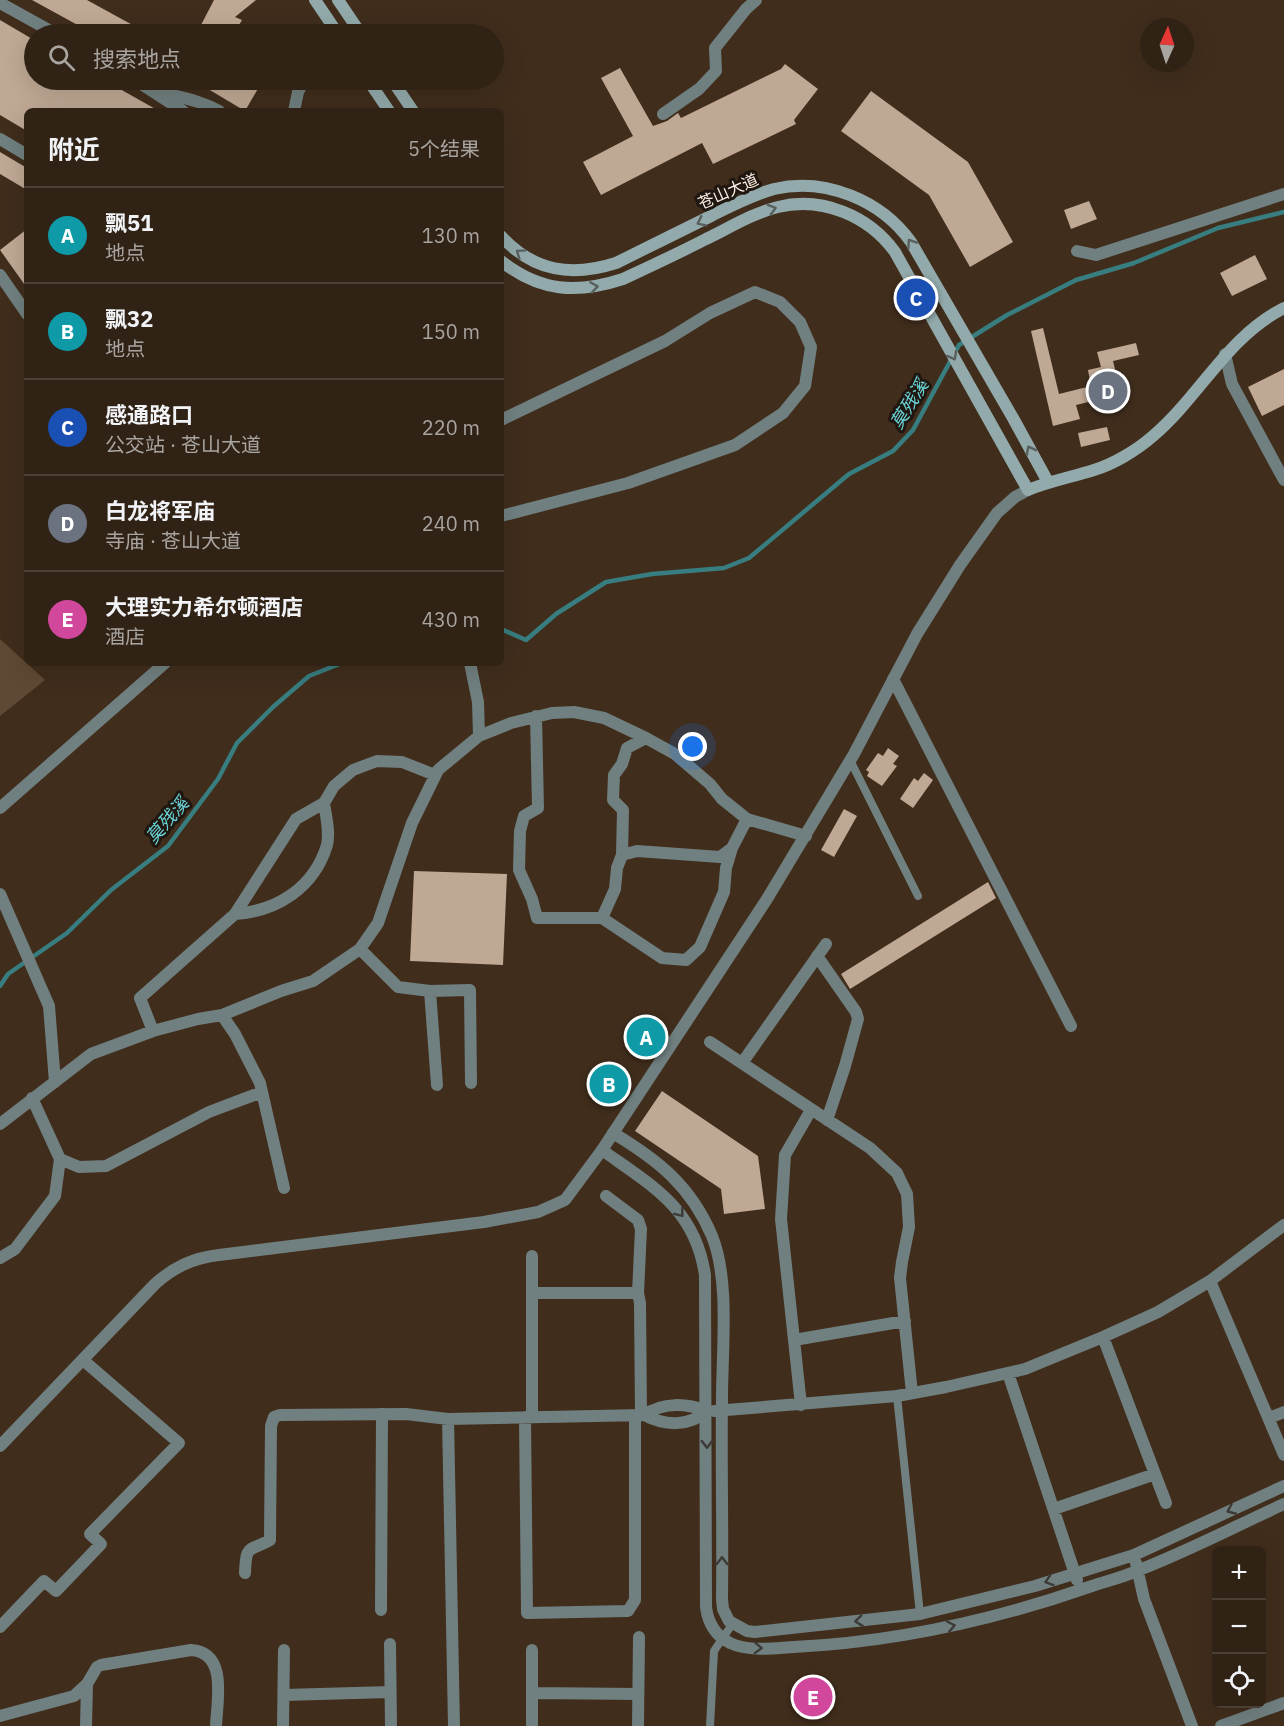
<!DOCTYPE html>
<html lang="zh">
<head>
<meta charset="utf-8">
<style>
	body { margin:0; font-family:"IBM Plex Sans","Noto Sans SC",sans-serif; background:#3c2f22; color:#f1f3f6 }
	.controls { position:absolute; right:18px; bottom:18px; display:grid; overflow:hidden; border-radius:9px; box-shadow:0 6px 24px #0002 }
	.controls button { width:54px; height:54px; display:grid; place-items:center; padding:0; border:0; border-bottom:2px solid #4b3f34; background:#302215; color:#f1f3f6; font:30px sans-serif }
	.compass { position:absolute; left:1140px; top:18px; width:54px; height:54px; border-radius:50%; background:#302215; box-shadow:0 6px 24px #0002; rotate:3deg }
	.you { position:absolute; left:693px; top:747px; width:21px; height:21px; margin:-15px; border:4px solid #fff; border-radius:50%; background:#1a73e8; box-shadow:0 0 0 9px #1a73e833 }
	.badge { display:grid; place-items:center; width:39px; height:39px; border-radius:50%; background:#52ccd0; color:#fff; font-size:20px; font-weight:700 }
	.pin { position:absolute; translate:-50% -50%; border:3px solid #fff; box-shadow:0 2px 6px #0006 }
	.list { margin:0; padding:0; list-style:none }
	h2 { display:flex; justify-content:space-between; align-items:center; height:78px; margin:0; padding:0 24px; font-size:26px }
	h2 small { font-size:20px; font-weight:400; color:#a8a4a0 }
	.list li { display:grid; grid-template-columns:39px 1fr auto; gap:18px; align-items:center; box-sizing:border-box; height:96px; padding:0 24px; border-top:2px solid #4b3f34 }
	.list b { display:block; font-size:22px; white-space:nowrap }
	.list p { margin:0; font-size:20px; white-space:nowrap; color:#a8a4a0 }
	.list em { font-size:20px; font-style:normal; color:#a8a4a0 }
	.icon { flex:none; width:33px; height:33px; fill:none; stroke:currentColor; stroke-width:2; stroke-linecap:round; stroke-linejoin:round }
	.map { position:relative; flex:none; width:1284px; height:1726px; overflow:hidden }
	.search { position:absolute; background:#302215; box-shadow:0 6px 24px #0002; left:24px; top:24px; width:480px; height:66px; display:flex; align-items:center; gap:15px; box-sizing:border-box; padding:0 21px; border-radius:33px; color:#a8a4a0; font-size:22px }
	.panel { position:absolute; background:#302215; box-shadow:0 6px 24px #0002; left:24px; top:108px; width:480px; height:558px; border-radius:9px }
	.map>svg:first-child { display:block }
	.green { fill:#604934 }
	.lines { fill:none; stroke-linecap:round; stroke-linejoin:round }
	.stream { stroke:#387d7f; stroke-width:4.5 }
	.building { fill:#bfa894 }
	.service { stroke:#707f7f; stroke-width:8 }
	.minor { stroke:#707f7f; stroke-width:12 }
	.tertiary { stroke:#707f7f; stroke-width:12 }
	.secondary { stroke:#92aaab; stroke-width:12 }
	.oneway { stroke:#59605e }
	.oneway2 { stroke:#3c3b37 }
	.labels { text-anchor:middle; dominant-baseline:central; stroke-width:6; stroke-linejoin:round; paint-order:stroke }
	.street-label { font-size:16px; fill:#fcefe5; stroke:#201710 }
	.water-label { font-size:18px; font-style:italic; fill:#6ad6d9; stroke:#201710 }
</style>
</head>
<body>
<div class="map">
<svg width="1284" height="1726" viewBox="0 0 1284 1726">
	<rect width="100%" height="100%" fill="#402d1c"/>
	<!-- green -->
	<path class="green" d="M0 639 45 680 0 716Z"/>
	<g class="lines">
		<!-- stream -->
		<path class="stream" d="M501 629 526 640 556 614 606 582 652 574 724 568 749 558 849 474 893 451 913 430 959 345 1007 315 1076 280 1134 263 1218 228 1284 212
			M0 986 8 974 67 933 111 890 168 846 218 779 237 743 273 707 309 676 342 663"/>
	</g>
	<!-- building -->
	<path class="building" d="M32 0H87L149 34H94Z
		M214 0H256L235 17 242 20 234 34H203L206 28 201 25Z
		M0 20 34 40V80H104L159 111H27V131L0 115Z
		M785 64 818 89 794 120 796 124 713 164 702 143 601 195 583 162 633 136 601 78 620 68 653 126 667 121 678 113 681 118 781 69Z
		M193 80H263L245 111Z
		M871 91 968 162 1013 242 970 267 929 195 841 131Z
		M0 152 27 168V190L0 174Z
		M1089 201 1097 219 1071 229 1064 210Z
		M27 229V288L0 250Z
		M1255 255 1267 279 1232 296 1220 273Z
		M1043 328 1059 394 1091 386 1088 370 1101 367 1097 352 1136 343 1139 355 1113 361 1121 394 1076 405 1080 419 1053 426 1031 331Z
		M1284 369V405L1262 416 1248 387Z
		M1107 427 1110 440 1081 447 1078 433Z
		M888 748 899 756 893 764 897 766 882 786 867 776 869 772 866 770 878 753 883 756Z
		M924 773 933 780 913 808 900 799 914 778 918 781Z
		M844 809 857 816 834 857 821 850Z
		M414 871 507 874 503 965 410 961Z
		M988 882 996 898 850 989 841 974Z
		M662 1091 758 1156 765 1209 724 1214 721 1189 635 1131Z"/>
	<g class="lines">
		<!-- service -->
		<path class="service" d="M850 760 918 896
			M897 1396 920 1614
			M710 1726 714 1651 733 1623"/>
		<!-- minor -->
		<path class="minor" d="M0 3 56 34
			M135 80 183 111
			M153 90C176 97 198 99 219 111
			M294 111 298 92 304 80
			M663 114 699 89 716 71 715 48 746 9 756 0
			M0 139 27 155
			M1077 251 1096 255 1284 194
			M0 275 27 314
			M1225 354 1232 384 1284 480
			M501 420 665 341 710 313 755 292 780 302 800 322 811 347 805 386 783 413 735 445 628 483 501 516
			M470 663 478 702 479 736
			M893 679 1071 1026
			M536 716 538 808 524 816 520 831 519 870 532 899 537 918H602L615 889 617 868 622 855 637 851 720 857 732 848 747 819
			M0 808 165 663
			M622 855 623 810 613 800 614 775 622 764 627 748 646 738
			M0 894 49 1006 55 1082
			M235 914C277 911 314 888 327 845 330 832 326 816 324 803
			M602 918 662 958 686 960 700 947 724 892 726 868 732 848
			M360 949 398 987 430 991 437 1085
			M817 956 856 1012 858 1019 845 1066 827 1120
			M430 991 470 990 471 1083
			M222 1015 235 1034 260 1083 284 1188
			M153 1031 140 998 235 914 296 819 324 803 334 786 353 770 377 761 402 762 435 775
			M710 1042 870 1148 897 1173 907 1194 909 1227 902 1262 900 1278 912 1393
			M742 1063 826 944
			M32 1098 60 1159 79 1167 106 1166 209 1112 262 1092
			M0 1124 91 1054 153 1031 198 1019 222 1015 281 991 313 981 360 949 378 923 412 823 438 770 479 736 511 723 552 713 574 712 604 718 646 738 675 754 710 784 722 799 747 819 806 836
			M613 1133C658 1160 691 1186 712 1236 730 1280 722 1350 722 1398 721 1465 723 1532 722 1599L723 1609 729 1621 747 1631 755 1632 920 1614 1035 1586 1134 1555 1284 1486
			M602 1150C652 1186 695 1208 705 1275L706 1607C708 1623 716 1636 730 1643 749 1652 774 1648 794 1647 896 1642 995 1620 1092 1586 1107 1581 1124 1577 1139 1570 1188 1551 1236 1526 1284 1504
			M606 1196 638 1220 641 1229 638 1293 640 1303 641 1415
			M0 1258 15 1249 55 1196 60 1159
			M1210 1281 1284 1455
			M532 1293H638
			M1103 1337 1166 1503
			M794 1340 905 1321
			M1008 1373 1077 1580
			M801 1405 781 1219 785 1155 811 1110
			M714 1411 897 1396 946 1387 1025 1369 1103 1337 1158 1312 1210 1281 1284 1225
			M525 1417 527 1613 628 1611 635 1600V1415
			M532 1417V1256
			M1269 1418 1284 1412
			M448 1419 454 1726
			M1054 1509 1155 1474
			M1136 1563 1144 1599 1192 1726
			M245 1573C246 1543 249 1552 270 1540L271 1426 274 1417 280 1415 406 1414 448 1419 644 1415C663 1402 686 1403 707 1411 689 1427 665 1426 644 1415
			M381 1610 382 1414
			M0 1627 44 1581 56 1591 101 1544 90 1534 179 1443 83 1360
			M390 1644 391 1726
			M532 1693 638 1694
			M284 1695 390 1692
			M0 1716 74 1696 87 1684 97 1667 101 1665 191 1650C228 1652 217 1701 216 1726
			M86 1726 87 1684
			M283 1726 284 1650
			M532 1726V1650
			M638 1726 639 1637
			M1221 1726 1284 1703"/>
		<!-- tertiary -->
		<path class="tertiary" d="M0 1446 155 1284C174 1267 193 1258 219 1255L484 1222 538 1212 565 1200 602 1150 767 899 854 754 917 634 960 565 997 513 1015 497 1028 490"/>
		<!-- secondary -->
		<path class="secondary" d="M315 0 338 34
			M338 0 361 34
			M368 80 389 111
			M392 80 413 111
			M501 236C534 272 572 277 616 263 648 247 679 232 711 216 731 206 752 195 774 189 825 177 881 200 911 242L1013 418 1048 482
			M501 261C540 292 577 294 623 279 651 266 679 253 706 239 729 228 753 213 778 207 822 196 869 216 895 252L1028 490C1050 481 1072 477 1094 470 1114 464 1137 450 1153 436 1200 396 1227 337 1284 308"/>
	</g>
	<!-- one-way arrows -->
	<defs><path id="oneway-chevron" d="M-2-3.5L2.5 0L-2 3.5" fill="none" stroke-width="1.6" stroke-linecap="round" stroke-linejoin="round" transform="scale(1.5)"/></defs>
	<g class="oneway">
		<use href="#oneway-chevron" transform="translate(772 209) rotate(-16)"/>
		<use href="#oneway-chevron" transform="translate(701 222) rotate(154)"/>
		<use href="#oneway-chevron" transform="translate(911 243) rotate(-124)"/>
		<use href="#oneway-chevron" transform="translate(520 253) rotate(-145)"/>
		<use href="#oneway-chevron" transform="translate(594 287) rotate(-9)"/>
		<use href="#oneway-chevron" transform="translate(953 356) rotate(61)"/>
		<use href="#oneway-chevron" transform="translate(1030 450) rotate(-118)"/>
	</g>
	<g class="oneway2">
		<use href="#oneway-chevron" transform="translate(680 1213) rotate(52)"/>
		<use href="#oneway-chevron" transform="translate(707 1444) rotate(90)"/>
		<use href="#oneway-chevron" transform="translate(1231 1510) rotate(156)"/>
		<use href="#oneway-chevron" transform="translate(722 1561) rotate(-90)"/>
		<use href="#oneway-chevron" transform="translate(1049 1581) rotate(162)"/>
		<use href="#oneway-chevron" transform="translate(859 1621) rotate(173)"/>
		<use href="#oneway-chevron" transform="translate(951 1626) rotate(-12)"/>
		<use href="#oneway-chevron" transform="translate(758 1648) rotate(2)"/>
	</g>
	<g class="labels">
		<!-- street labels -->
		<g class="street-label">
			<text transform="translate(728 191) rotate(-24)">苍山大道</text>
		</g>
		<!-- water labels -->
		<g class="water-label">
			<text transform="translate(909 404) rotate(-58)">莫残溪</text>
			<text transform="translate(167 820) rotate(-49)">莫残溪</text>
		</g>
	</g>
</svg>
<div class="controls">
<button>+</button>
<button>−</button>
<button><svg class="icon" aria-label="locate" viewBox="0 0 24 24"><circle cx="12" cy="12" r="6"/><path d="M12 2v4M12 18v4M2 12h4M18 12h4"/></svg></button>
</div>
<svg class="compass" viewBox="-18 -18 36 36"><path d="M0-13l5 13h-10z" fill="#e53935"/><path d="M0 13l5-13h-10z" fill="#a8a4a0"/></svg>
<div class="you"></div>
<div class="pin badge" style="left:646px;top:1037px;background:#0f9aa8">A</div>
<div class="pin badge" style="left:609px;top:1084px;background:#0f9aa8">B</div>
<div class="pin badge" style="left:916px;top:298px;background:#1a4fb4">C</div>
<div class="pin badge" style="left:1108px;top:391px;background:#6b7280">D</div>
<div class="pin badge" style="left:813px;top:1697px;background:#d1479c">E</div>
<div class="search"><svg class="icon" aria-label="search" viewBox="0 0 24 24"><circle cx="10" cy="10" r="6"/><path d="M15 15l6 6"/></svg>搜索地点</div>
<section class="panel">
<h2>附近<small>5个结果</small></h2>
<ul class="list">
<li><span class="badge" style="background:#0f9aa8">A</span><div><b>飘51</b><p>地点</p></div><em>130 m</em></li>
<li><span class="badge" style="background:#0f9aa8">B</span><div><b>飘32</b><p>地点</p></div><em>150 m</em></li>
<li><span class="badge" style="background:#1a4fb4">C</span><div><b>感通路口</b><p>公交站 · 苍山大道</p></div><em>220 m</em></li>
<li><span class="badge" style="background:#6b7280">D</span><div><b>白龙将军庙</b><p>寺庙 · 苍山大道</p></div><em>240 m</em></li>
<li><span class="badge" style="background:#d1479c">E</span><div><b>大理实力希尔顿酒店</b><p>酒店</p></div><em>430 m</em></li>
</ul>
</section>
</div>
</body>
</html>
